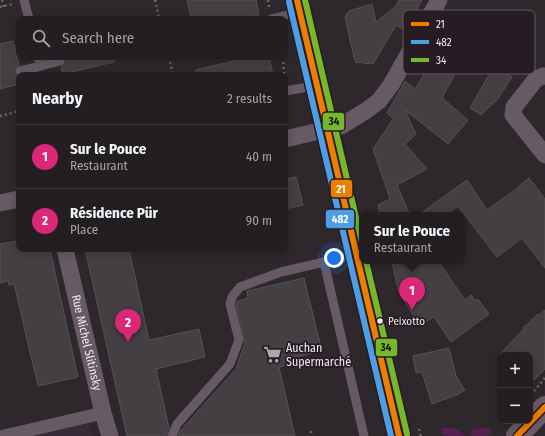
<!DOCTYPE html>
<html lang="en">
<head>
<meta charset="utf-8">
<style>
	body { margin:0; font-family:"Fira Sans Condensed",sans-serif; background:#2e2b2f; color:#f1f3f6 }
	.controls { position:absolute; right:12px; bottom:12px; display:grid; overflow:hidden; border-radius:8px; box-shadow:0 2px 10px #0003 }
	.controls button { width:36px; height:36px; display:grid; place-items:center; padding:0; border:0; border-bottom:1px solid #3f3c40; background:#221e22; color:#f1f3f6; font:20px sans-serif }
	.you { position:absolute; left:334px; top:258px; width:14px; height:14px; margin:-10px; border:3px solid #fff; border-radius:50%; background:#1a73e8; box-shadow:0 0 0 6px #1a73e833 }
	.badge { display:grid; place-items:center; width:26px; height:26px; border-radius:50%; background:#db2777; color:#fff; font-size:13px; font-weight:700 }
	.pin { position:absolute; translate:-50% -33px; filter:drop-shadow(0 1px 2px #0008) }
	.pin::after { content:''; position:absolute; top:21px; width:14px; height:12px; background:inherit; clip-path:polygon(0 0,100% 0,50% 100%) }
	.popup { position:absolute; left:359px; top:212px; width:106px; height:52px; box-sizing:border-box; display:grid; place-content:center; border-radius:8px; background:#221e22; filter:drop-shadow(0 1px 3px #0005); font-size:13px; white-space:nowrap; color:#a2a2a5 }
	.popup b { font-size:15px; color:#f1f3f6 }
	.popup::after { content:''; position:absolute; left:50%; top:100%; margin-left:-8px; border:8px solid transparent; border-top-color:#221e22 }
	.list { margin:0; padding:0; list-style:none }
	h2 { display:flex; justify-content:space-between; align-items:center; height:52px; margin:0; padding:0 16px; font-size:17px }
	h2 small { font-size:13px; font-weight:400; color:#a2a2a5 }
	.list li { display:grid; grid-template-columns:26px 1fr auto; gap:12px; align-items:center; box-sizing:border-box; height:64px; padding:0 16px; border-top:1px solid #3f3c40 }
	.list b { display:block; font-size:15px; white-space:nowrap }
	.list p { margin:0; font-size:13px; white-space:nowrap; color:#a2a2a5 }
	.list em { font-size:13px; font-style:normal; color:#a2a2a5 }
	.icon { flex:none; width:22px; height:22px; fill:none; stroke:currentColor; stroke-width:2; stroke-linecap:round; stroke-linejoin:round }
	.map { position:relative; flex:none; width:545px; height:436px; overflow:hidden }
	.search { position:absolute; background:#221e22; box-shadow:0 2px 10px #0003; left:16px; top:16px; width:272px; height:44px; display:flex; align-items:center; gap:10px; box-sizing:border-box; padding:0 14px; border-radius:8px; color:#a2a2a5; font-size:15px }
	.panel { position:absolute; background:#221e22; box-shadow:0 2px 10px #0003; left:16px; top:72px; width:272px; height:180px; border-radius:8px }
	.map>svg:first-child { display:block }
	.built { fill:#382a36 }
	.green { fill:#571f4f }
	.building { fill:#443f43; stroke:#545054 }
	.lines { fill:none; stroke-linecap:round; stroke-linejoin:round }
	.path { stroke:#6e646c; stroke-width:2.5; stroke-dasharray:2 3; stroke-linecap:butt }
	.service { stroke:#675a64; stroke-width:9 }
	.pedestrian { stroke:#675a64; stroke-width:13 }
	.minor { stroke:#675a64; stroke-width:17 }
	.secondary { stroke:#6b5a68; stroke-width:22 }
	.bus-1-casing { stroke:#271c24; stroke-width:9 }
	.bus-2-casing { stroke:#271c24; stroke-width:9 }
	.bus-3-casing { stroke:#271c24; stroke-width:9 }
	.bus-1 { stroke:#ee7d00; stroke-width:6 }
	.bus-2 { stroke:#4d9ee5; stroke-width:6 }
	.bus-3 { stroke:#76b82a; stroke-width:6 }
	.bus-dot { fill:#f1e9ef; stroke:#271c24; stroke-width:1.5 }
	.labels { text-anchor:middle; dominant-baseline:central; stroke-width:3.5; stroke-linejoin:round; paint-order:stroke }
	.bus-label { font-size:11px; fill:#f1e9ef; stroke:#271c24; text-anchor:start }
	.street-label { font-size:12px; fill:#f1e9ef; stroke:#271c24 }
	.poi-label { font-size:12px; fill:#f1e9ef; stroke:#271c24; text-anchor:start }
	.key { fill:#271c24; stroke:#645a61; stroke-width:1 }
	.key-label { font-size:11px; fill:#f1e9ef }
	.line-badge { stroke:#271c24; stroke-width:1.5 }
	.badge-label { font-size:11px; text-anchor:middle; font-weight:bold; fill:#fff }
	.pale-badge-label { font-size:11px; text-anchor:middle; font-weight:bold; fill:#111 }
</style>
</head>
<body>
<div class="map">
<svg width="545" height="436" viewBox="0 0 545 436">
	<rect width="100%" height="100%" fill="#2e282d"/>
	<!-- built -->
	<path class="built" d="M89 423 92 436H32Z"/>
	<!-- green -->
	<path class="green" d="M442 428C451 427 459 429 465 436H446L441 433Z
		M490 428 491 432 487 436H472L470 432 473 429Z"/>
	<!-- building -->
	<path class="building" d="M187 0H256L259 15 240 19H191Z
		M399 0H422L405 30 396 25 373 64 355 62 345 17 349 11 372 4 376 22 395 7Z
		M455 17 477 29 465 48 446 50 437 45Z
		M13 41 19 65 16 67 14 72 16 75 19 77V84L0 89V44Z
		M64 57H114V62L63 74 61 67 66 63Z
		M251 57H269L273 75H196V70Z
		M434 58 456 72 442 98 468 120 448 144 405 110 416 134 405 144 427 169 397 185 410 215H380L378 205 390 199 373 149 393 119 387 113 405 81 415 89Z
		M494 66 512 77 497 100 481 115 470 108Z
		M296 177 303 205 285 209V179Z
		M529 178 545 199V268L522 238 497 257 458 206 445 215H418L467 180 487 210 519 187V186Z
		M16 241 17 245H19V249H50L78 377 38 386 14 284 9 285 8 281 0 283V244Z
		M85 249H129L149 340 199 329 205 357 156 369 169 428 166 436H127Z
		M392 261H438L465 300 471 295 476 301 478 299 489 314 451 342 434 317 419 325 398 290Z
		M304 278 322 351 287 359 288 362 284 363V366L279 367 295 436H178L181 430 236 369 245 343 236 305 237 301 248 298 247 291Z
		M545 310V369L530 384V355H499L524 329 523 328 538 314 539 315Z
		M449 348 456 376 465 390 459 394 432 404 422 372 416 373 413 356Z"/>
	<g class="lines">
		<!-- path -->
		<path class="path" d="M2 0 4 7
			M155 0 159 19
			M268 0 269 7
			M0 7 13 4
			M169 57 173 75
			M283 57 284 75
			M0 116 19 111
			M534 391 545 378
			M419 429 421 436
			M311 431 312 436"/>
		<!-- service -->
		<path class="service" d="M24 0 29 19
			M271 19 291 14
			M41 66 60 61
			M20 71 41 66 38 57
			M285 91 308 87
			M353 248 348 256 324 262 364 436
			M172 436 177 424 230 364 239 340 230 304 232 297 240 287 281 272 324 262"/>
		<!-- pedestrian -->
		<path class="pedestrian" d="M4 436 103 413"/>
		<!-- minor -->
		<g class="minor">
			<path d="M545 76H543L536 79 514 107 513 115 545 155"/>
			<path d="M285 139 341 126 367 110 379 101 391 85 439 0"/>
			<path d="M0 203 19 199"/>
			<path id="s1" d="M65 249 103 413 110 436"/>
		</g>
		<!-- secondary -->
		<path class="secondary" d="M297 0 399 436
			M517 436 545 407"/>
		<defs>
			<path id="bus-1" d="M297 0 399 436
				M517 436 545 407"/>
			<path id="bus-2" d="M289 2 391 436"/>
			<path id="bus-3" d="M305 0 362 243
				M366 261 407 434"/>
		</defs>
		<!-- bus-1 casing -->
		<use href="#bus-1" class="bus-1-casing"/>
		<!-- bus-2 casing -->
		<use href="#bus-2" class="bus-2-casing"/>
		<!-- bus-3 casing -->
		<use href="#bus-3" class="bus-3-casing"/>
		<!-- bus-1 -->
		<use href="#bus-1" class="bus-1"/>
		<!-- bus-2 -->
		<use href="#bus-2" class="bus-2"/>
		<!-- bus-3 -->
		<use href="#bus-3" class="bus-3"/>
	</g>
	<!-- icons -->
	<defs>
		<symbol id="supermarket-bare" viewBox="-9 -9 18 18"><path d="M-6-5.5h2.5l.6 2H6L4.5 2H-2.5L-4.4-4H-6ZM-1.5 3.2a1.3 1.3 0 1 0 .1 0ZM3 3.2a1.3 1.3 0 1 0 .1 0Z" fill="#ada5ab" stroke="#271c24" stroke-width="2.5" paint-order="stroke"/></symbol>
	</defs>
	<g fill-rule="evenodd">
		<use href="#supermarket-bare" x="260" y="342" width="25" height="25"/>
	</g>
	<!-- markers -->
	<circle class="bus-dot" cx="380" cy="321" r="3.5"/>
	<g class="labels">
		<!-- bus labels -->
		<g class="bus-label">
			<text x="388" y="321">Peixotto</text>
		</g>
		<!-- street labels -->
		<g class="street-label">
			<text stroke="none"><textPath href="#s1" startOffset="96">Rue Michel Slitinsky</textPath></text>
		</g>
		<!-- poi labels -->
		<g class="poi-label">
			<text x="286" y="348">Auchan<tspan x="286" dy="14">Supermarché</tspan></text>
		</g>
	</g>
	<!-- legend -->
	<rect x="403" y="10" width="132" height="64" rx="6" class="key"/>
	<rect x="411" y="22" width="18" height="4" fill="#ee7d00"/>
	<rect x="411" y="40" width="18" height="4" fill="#4d9ee5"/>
	<rect x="411" y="58" width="18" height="4" fill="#76b82a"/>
	<g class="key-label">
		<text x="436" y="28">21</text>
		<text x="436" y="46">482</text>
		<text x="436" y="64">34</text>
	</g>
	<g class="line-badge">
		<rect x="322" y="112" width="23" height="19" rx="4" fill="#76b82a"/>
		<rect x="330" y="179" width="23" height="19" rx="4" fill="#ee7d00"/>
		<rect x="325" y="209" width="30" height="20" rx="4" fill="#4d9ee5"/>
		<rect x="375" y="338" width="23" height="19" rx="4" fill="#76b82a"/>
	</g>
	<g class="badge-label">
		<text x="341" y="193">21</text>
		<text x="340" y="223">482</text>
	</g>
	<g class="pale-badge-label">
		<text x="334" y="125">34</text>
		<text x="386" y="351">34</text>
	</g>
</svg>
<div class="controls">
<button>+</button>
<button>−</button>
</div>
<div class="you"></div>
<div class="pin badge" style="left:412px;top:310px">1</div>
<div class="popup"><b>Sur le Pouce</b>Restaurant</div>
<div class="pin badge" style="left:128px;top:342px">2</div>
<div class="search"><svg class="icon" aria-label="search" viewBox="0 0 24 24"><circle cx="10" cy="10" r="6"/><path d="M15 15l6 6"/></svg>Search here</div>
<section class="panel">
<h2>Nearby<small>2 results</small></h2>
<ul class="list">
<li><span class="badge">1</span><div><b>Sur le Pouce</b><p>Restaurant</p></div><em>40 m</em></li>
<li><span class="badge">2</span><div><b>Résidence Pür</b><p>Place</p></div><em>90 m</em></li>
</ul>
</section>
</div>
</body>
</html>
